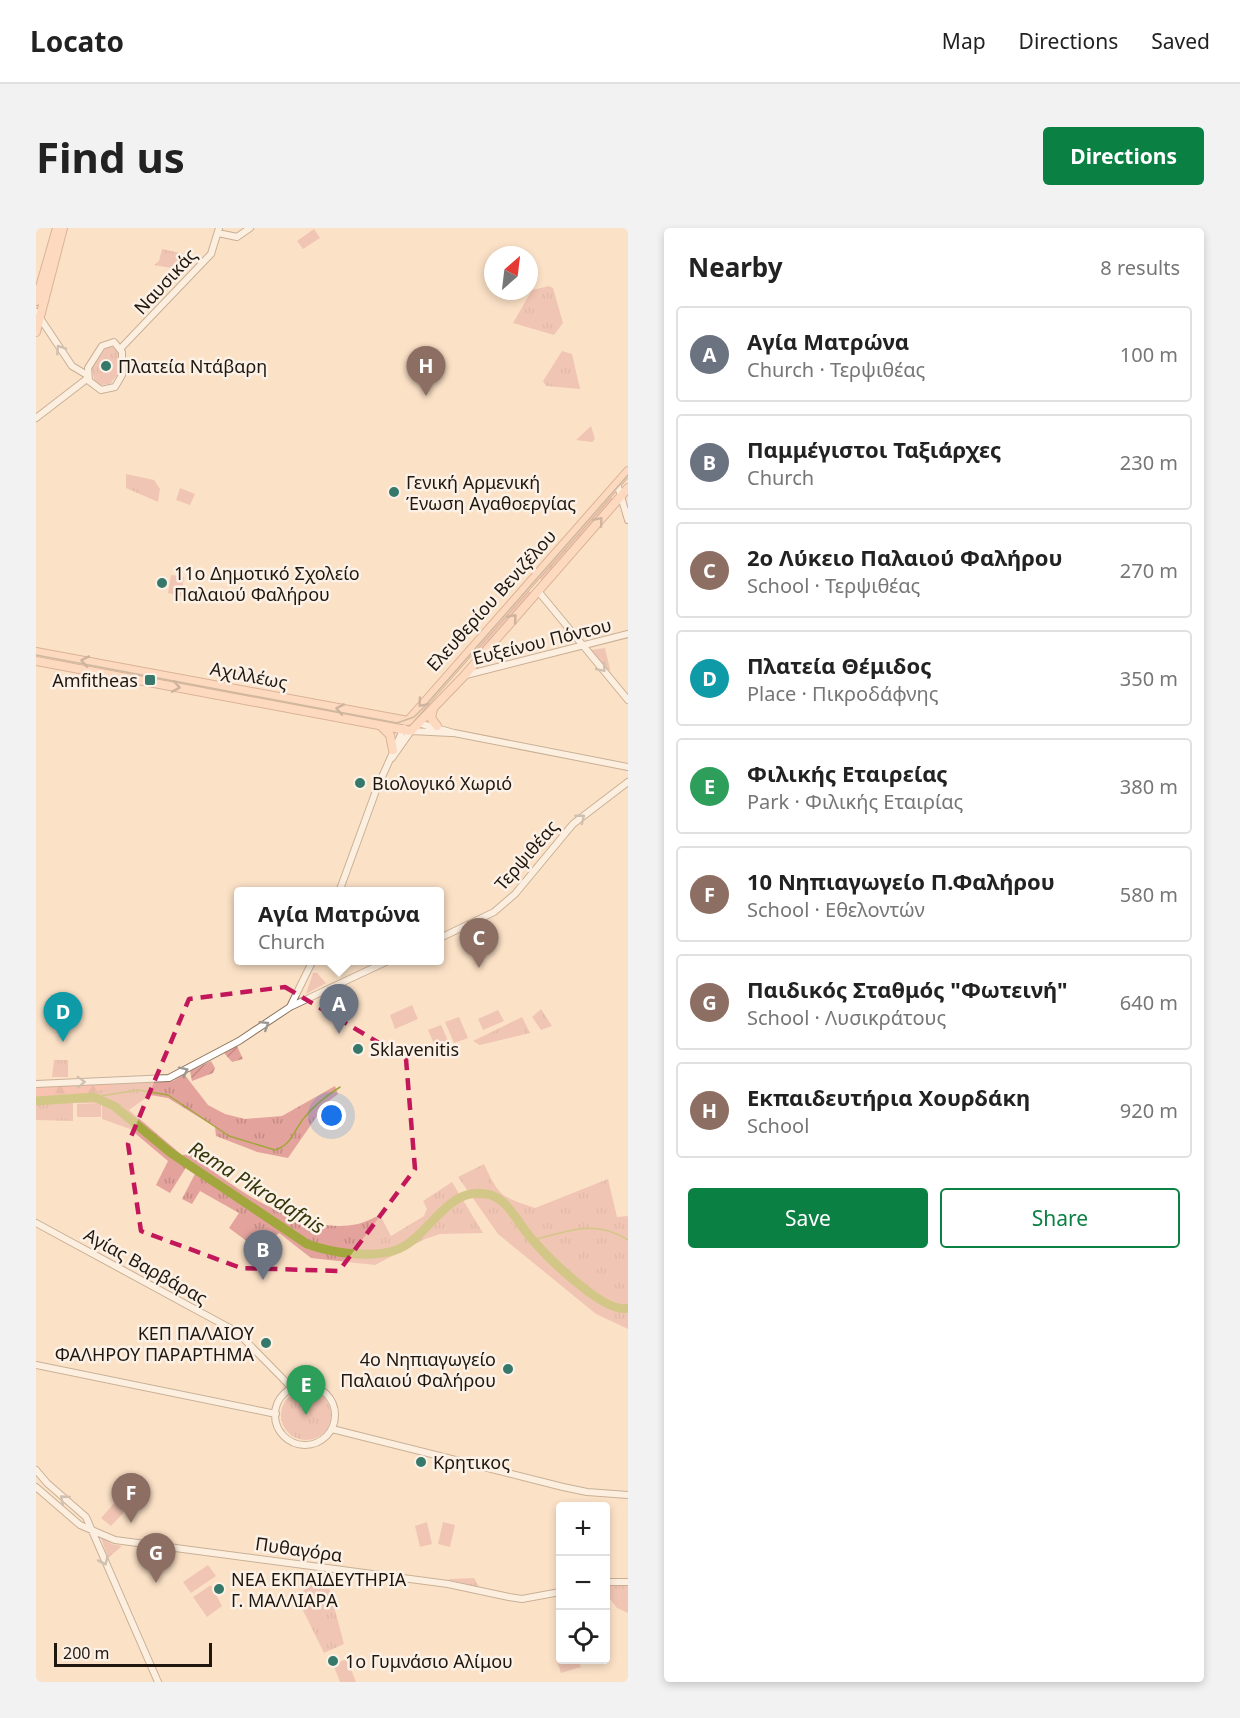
<!DOCTYPE html>
<html lang="en">
<head>
<meta charset="utf-8">
<style>
	body { margin:0; font-family:"Noto Sans",sans-serif; background:#f2f2f2; color:#222 }
	.controls { position:absolute; right:18px; bottom:18px; display:grid; overflow:hidden; border-radius:6px; box-shadow:0 3px 9px #0003 }
	.controls button { width:54px; height:54px; display:grid; place-items:center; padding:0; border:0; border-bottom:2px solid #e0e0e0; background:#fff; color:#222; font:30px sans-serif }
	.compass { position:absolute; left:448px; top:18px; width:54px; height:54px; border-radius:50%; background:#fff; box-shadow:0 3px 9px #0003; rotate:28deg }
	.scale { position:absolute; left:18px; bottom:15px; width:158px; box-sizing:border-box; padding-left:6px; border:3px solid #20170e; border-top:0; font-size:16px; line-height:21px; white-space:nowrap; color:#20170e; -webkit-text-stroke:4px #fcf1e7; paint-order:stroke }
	.you { position:absolute; left:296px; top:888px; width:21px; height:21px; margin:-15px; border:4px solid #fff; border-radius:50%; background:#1a73e8; box-shadow:0 0 0 9px #1a73e833 }
	.badge { display:grid; place-items:center; width:39px; height:39px; border-radius:50%; background:#0b8043; color:#fff; font-size:20px; font-weight:700 }
	.pin { position:absolute; translate:-50% -50px; filter:drop-shadow(0 2px 3px #0008) }
	.pin::after { content:''; position:absolute; top:32px; width:21px; height:18px; background:inherit; clip-path:polygon(0 0,100% 0,50% 100%) }
	.popup { position:absolute; left:198px; top:659px; width:210px; height:78px; box-sizing:border-box; display:grid; place-content:center; border-radius:6px; background:#fff; filter:drop-shadow(0 2px 4px #0005); font-size:20px; white-space:nowrap; color:#767676 }
	.popup b { font-size:22px; color:#222 }
	.popup::after { content:''; position:absolute; left:50%; top:100%; margin-left:-12px; border:12px solid transparent; border-top-color:#fff }
	.list { margin:0; padding:0; list-style:none }
	h2 { display:flex; justify-content:space-between; align-items:center; height:78px; margin:0; padding:0 24px; font-size:26px }
	h2 small { font-size:20px; font-weight:400; color:#767676 }
	.list li { display:grid; grid-template-columns:39px 1fr auto; gap:18px; align-items:center; box-sizing:border-box; height:96px; margin:0 12px 12px; padding:0 12px; border:2px solid #e0e0e0; border-radius:6px }
	.list b { display:block; font-size:22px; white-space:nowrap }
	.list p { margin:0; font-size:20px; white-space:nowrap; color:#767676 }
	.list em { font-size:20px; font-style:normal; color:#767676 }
	.actions { display:flex; gap:12px; padding:18px 24px }
	.actions a { flex:1; padding:14px 0; border:2px solid #0b8043; border-radius:6px; text-align:center; font-size:21px; color:#0b8043 }
	.actions .main { background:#0b8043; color:#fff }
	.icon { flex:none; width:33px; height:33px; fill:none; stroke:currentColor; stroke-width:2; stroke-linecap:round; stroke-linejoin:round }
	.map { position:relative; flex:none; width:592px; height:1454px; overflow:hidden; border-radius:6px }
	header { display:flex; align-items:center; gap:36px; box-sizing:border-box; height:84px; padding:0 30px; background:#fff; border-bottom:2px solid #e0e0e0 }
	header strong { font-size:28px }
	nav { display:flex; gap:33px; margin-inline-start:auto; font-size:21px }
	.intro { display:flex; align-items:center; justify-content:space-between; box-sizing:border-box; height:144px; padding:0 36px }
	h1 { margin:0; font-size:42px }
	.button { padding:15px 27px; border-radius:6px; background:#0b8043; color:#fff; font-size:21px; font-weight:700 }
	main { display:flex; gap:36px; padding:0 36px }
	aside { flex:1; background:#fff; border-radius:6px; box-shadow:0 3px 9px #0003 }
	.map>svg:first-child { display:block }
	.grass { fill:url(#grass-tufts) }
	.forest { fill:url(#forest-firs) }
	.garden { fill:url(#garden-furrows) }
	.pitch { fill:#e4a29c }
	.lines { fill:none; stroke-linecap:round; stroke-linejoin:round }
	.stream { stroke:#a2a73d; stroke-width:1.5 }
	.river { stroke:#a2a73d; stroke-width:9 }
	.minor-casing { stroke:#8b745c; stroke-width:8 }
	.major-casing { stroke:#b07a5d; stroke-width:10 }
	.minor { stroke:#fff; stroke-width:6 }
	.major { stroke:#fecfb8; stroke-width:8 }
	.tram { stroke:#978572; stroke-width:1.5 }
	.oneway { stroke:#9b9793 }
	.oneway2 { stroke:#9a7c6c }
	.marked { fill:none; stroke:#c2185b; stroke-width:4.5; stroke-dasharray:12 8; stroke-linejoin:round }
	.poi-dot { fill:#36796a; stroke:#fcf1e7; stroke-width:2 }
	.labels { text-anchor:middle; dominant-baseline:central; stroke-width:5; stroke-linejoin:round; paint-order:stroke }
	.street-label { font-size:18px; fill:#20170e; stroke:#fcf1e7 }
	.poi-label { font-size:18px; fill:#20170e; stroke:#fcf1e7; text-anchor:start }
	.water-label { font-size:20px; font-style:italic; fill:#343609; stroke:#fcf1e7 }
</style>
</head>
<body>
<header>
<strong>Locato</strong>
<nav><a>Map</a><a>Directions</a><a>Saved</a></nav>
</header>
<div class="intro"><h1>Find us</h1><a class="button">Directions</a></div>
<main>
<div class="map">
<svg width="592" height="1454" viewBox="0 0 592 1454">
	<defs>
		<pattern id="grass-tufts" width="24" height="20" patternUnits="userSpaceOnUse" patternTransform="scale(1.5)"><rect width="24" height="20" fill="#e4a29c"/><path d="M3 7l-1-3M5 7V3M7 7l1-3M15 17l-1-3M17 17v-4M19 17l1-3" fill="none" stroke="#c38b85"/></pattern>
		<pattern id="forest-firs" width="22" height="20" patternUnits="userSpaceOnUse" patternTransform="scale(1.5)"><rect width="22" height="20" fill="#f39e96"/><path d="M5 1l3.5 6h-7zM16 11l3.5 6h-7z" fill="#d08780"/></pattern>
		<pattern id="garden-furrows" width="10" height="10" patternUnits="userSpaceOnUse" patternTransform="scale(1.5)"><rect width="10" height="10" fill="#e4a29c"/><path d="M-1 1l2-2M0 10L10 0M9 11l2-2" fill="none" stroke="#c38b85"/></pattern>
	</defs>
	<rect width="100%" height="100%" fill="#fbe1c6"/>
	<!-- grass -->
	<path class="grass" d="M126 21 153 27 151 36 143 31 135 40 118 37 123 33Z
		M513 58 517 60 527 95 518 107 477 95 496 62Z
		M75 118 83 124 82 146 74 156 64 157 58 152 56 141 69 121Z
		M526 123 536 126 544 161 510 158 507 153Z
		M555 198 559 211 556 214 540 212Z
		M90 246 118 252 124 261 122 274 90 260Z
		M571 269 580 271 507 354 501 347Z
		M489 360 495 365 446 422 439 416Z
		M569 420 574 441 573 444 555 422Z
		M277 745H281L290 755 270 766Z
		M505 781 516 798 505 802 496 789Z
		M486 789 494 805 444 817 437 813Z
		M18 832H32V849H16Z
		M148 846 172 877 189 886 209 891 246 888 299 858 302 866 290 875 252 930 221 924 180 908 179 899 132 870 114 867 93 882 146 927 156 926C197 961 265 1008 322 996 329 994 337 990 344 987L355 1008 388 988 391 981 387 973 416 954 447 1005 404 1006 389 1011 339 1037 275 1030 243 1005 224 1023 218 1019 224 1012 218 1007 212 1014 193 1000 203 985 164 963 156 976 146 971 160 944 151 938 134 965 120 957 132 933 94 901 66 891V876L37 875V893L0 892V860L126 854 137 853Z
		M448 936C464 970 465 968 499 980L572 951 581 989 592 988V1101L560 1086 462 1006 422 949Z
		M245 1187a25 25 0 1 1 50 0a25 25 0 1 1-50 0Z
		M64 1307 76 1316 86 1318 72 1330Z
		M287 1348H290L308 1416 288 1425 260 1368Z
		M438 1350 443 1359 413 1352V1351Z
		M570 1358H592V1385L581 1380 574 1371H570Z"/>
	<!-- forest -->
	<path class="forest" d="M75 855 76 859 51 866 0 869V858Z"/>
	<!-- garden -->
	<path class="garden" d="M201 818 207 831 196 834 188 825Z
		M175 833 179 840 177 845 156 853 154 843Z"/>
	<!-- pitch -->
	<path class="pitch" d="M278 1 284 10 267 21 261 13Z
		M144 260 159 266 154 277 140 272Z
		M135 347 148 349 145 368 132 365Z
		M376 777 382 791 359 801 354 787Z
		M462 782 468 793 447 802 442 791Z
		M423 789 432 810 418 815 409 794Z
		M405 797 414 817 401 823 392 802Z
		M41 876H65V889H41Z
		M465 985 478 999 471 1005 458 991Z
		M94 1252 110 1271 100 1279 84 1261Z
		M80 1273 90 1282 75 1298 65 1290Z
		M391 1294 396 1316 384 1319 379 1298Z
		M407 1294 419 1297 414 1319 402 1316Z
		M172 1337 180 1348 155 1365 147 1354Z
		M175 1357 186 1378 171 1389 157 1369Z
		M311 1431 320 1454H304L297 1436Z
		M526 1432H542L545 1439 525 1445 521 1433Z"/>
	<g class="lines">
		<!-- stream -->
		<path class="stream" d="M58 869 102 862 132 867 193 908 239 922C255 918 258 902 268 890 278 877 290 868 304 859
			M496 1012C532 1004 558 990 592 1012"/>
		<!-- river -->
		<path class="river" d="M0 873 58 869 78 878 135 925 271 1016C297 1025 330 1030 357 1023 395 1012 409 954 455 967 473 973 483 997 495 1010 510 1028 569 1087 592 1080"/>
		<defs>
			<path id="minor" d="M182 5 201 9 214 0
				M0 84 36 138 51 147
				M78 114 86 124V147L79 159 65 162 53 153 52 140 66 118Z
				M85 120 175 26 183 0
				M0 190 52 150
				M581 255 592 292
				M502 363 592 472
				M430 447 592 406
				M382 495 418 505 592 539
				M356 530 375 503 415 505
				M303 664 341 560 368 500
				M404 710 458 684 479 666 537 596 592 554
				M254 779 277 732
				M0 856 133 850 203 813 254 779 354 732
				M0 995 201 1104 256 1160
				M0 1137 240 1186
				M239 1187a30 30 0 1 1 60 0a30 30 0 1 1-60 0Z
				M296 1201 527 1259 551 1264 592 1267
				M0 1242 11 1255 50 1289 122 1454
				M0 1259 44 1297 79 1312 412 1356 473 1369 486 1371 524 1364
				M570 1354H592"/>
			<path id="major" d="M0 73 21 0
				M0 104 27 0
				M0 424 372 493 592 243
				M0 433 375 503 428 448 592 260
				M397 481 395 490 401 498
				M345 498 354 507 357 522"/>
		</defs>
		<!-- minor casing -->
		<use href="#minor" class="minor-casing"/>
		<!-- major casing -->
		<use href="#major" class="major-casing"/>
		<!-- minor -->
		<use href="#minor" class="minor"/>
		<!-- major -->
		<use href="#major" class="major"/>
		<!-- tram -->
		<path class="tram" d="M0 427 361 495 378 489 388 479 592 247"/>
	</g>
	<!-- one-way arrows -->
	<defs><path id="oneway-chevron" d="M-2-3.5L2.5 0L-2 3.5" fill="none" stroke-width="1.6" stroke-linecap="round" stroke-linejoin="round" transform="scale(1.5)"/></defs>
	<g class="oneway">
		<use href="#oneway-chevron" transform="translate(24 121) rotate(-123)"/>
		<use href="#oneway-chevron" transform="translate(566 440) rotate(50)"/>
		<use href="#oneway-chevron" transform="translate(545 590) rotate(-38)"/>
		<use href="#oneway-chevron" transform="translate(229 797) rotate(-32)"/>
		<use href="#oneway-chevron" transform="translate(148 843) rotate(-26)"/>
		<use href="#oneway-chevron" transform="translate(45 854) rotate(-2)"/>
		<use href="#oneway-chevron" transform="translate(28 1271) rotate(-139)"/>
		<use href="#oneway-chevron" transform="translate(68 1333) rotate(66)"/>
	</g>
	<g class="oneway2">
		<use href="#oneway-chevron" transform="translate(563 293) rotate(-49)"/>
		<use href="#oneway-chevron" transform="translate(477 390) rotate(-49)"/>
		<use href="#oneway-chevron" transform="translate(49 433) rotate(-169)"/>
		<use href="#oneway-chevron" transform="translate(140 459) rotate(10)"/>
		<use href="#oneway-chevron" transform="translate(386 475) rotate(130)"/>
		<use href="#oneway-chevron" transform="translate(304 481) rotate(-169)"/>
	</g>
	<!-- marked area -->
	<path d="M0 0H592V1454H0ZM249 759 370 831 379 941 303 1043 205 1040 105 1003 92 916 153 771Z" fill="#fbe1c6" fill-opacity=".55" fill-rule="evenodd"/>
	<path class="marked" d="M249 759 370 831 379 941 303 1043 205 1040 105 1003 92 916 153 771Z"/>
	<!-- markers -->
	<g class="poi-dot">
		<circle cx="70" cy="138" r="6"/>
		<circle cx="358" cy="264" r="6"/>
		<circle cx="126" cy="355" r="6"/>
		<rect x="108" y="446" width="12" height="12" rx="3"/>
		<circle cx="324" cy="555" r="6"/>
		<circle cx="322" cy="821" r="6"/>
		<circle cx="230" cy="1115" r="6"/>
		<circle cx="472" cy="1141" r="6"/>
		<circle cx="385" cy="1234" r="6"/>
		<circle cx="183" cy="1361" r="6"/>
		<circle cx="297" cy="1433" r="6"/>
	</g>
	<g class="labels">
		<!-- street labels -->
		<g class="street-label">
			<text transform="translate(129 53) rotate(-47)">Ναυσικάς</text>
			<text transform="translate(455 372) rotate(-48)">Ελευθερίου Βενιζέλου</text>
			<text transform="translate(506 413) rotate(-14)">Ευξείνου Πόντου</text>
			<text transform="translate(213 447) rotate(11)">Αχιλλέως</text>
			<text transform="translate(490 627) rotate(-49)">Τερψιθέας</text>
			<text transform="translate(110 1038) rotate(29)">Αγίας Βαρβάρας</text>
			<text transform="translate(263 1321) rotate(8)">Πυθαγόρα</text>
		</g>
		<!-- poi labels -->
		<g class="poi-label">
			<text x="82" y="138">Πλατεία Ντάβαρη</text>
			<text x="370" y="254">Γενική Αρμενική<tspan x="370" dy="21">Ένωση Αγαθοεργίας</tspan></text>
			<text x="138" y="345">11ο Δημοτικό Σχολείο<tspan x="138" dy="21">Παλαιού Φαλήρου</tspan></text>
			<text x="102" y="452" text-anchor="end">Amfitheas</text>
			<text x="336" y="555">Βιολογικό Χωριό</text>
			<text x="334" y="821">Sklavenitis</text>
			<text x="218" y="1105" text-anchor="end">ΚΕΠ ΠΑΛΑΙΟΥ<tspan x="218" dy="21">ΦΑΛΗΡΟΥ ΠΑΡΑΡΤΗΜΑ</tspan></text>
			<text x="460" y="1131" text-anchor="end">4ο Νηπιαγωγείο<tspan x="460" dy="21">Παλαιού Φαλήρου</tspan></text>
			<text x="397" y="1234">Κρητικος</text>
			<text x="195" y="1351">ΝΕΑ ΕΚΠΑΙΔΕΥΤΗΡΙΑ<tspan x="195" dy="21">Γ. ΜΑΛΛΙΑΡΑ</tspan></text>
			<text x="309" y="1433">1ο Γυμνάσιο Αλίμου</text>
		</g>
		<!-- water labels -->
		<g class="water-label">
			<text transform="translate(221 959) rotate(32)">Rema Pikrodafnis</text>
		</g>
	</g>
</svg>
<div class="controls">
<button>+</button>
<button>−</button>
<button><svg class="icon" aria-label="locate" viewBox="0 0 24 24"><circle cx="12" cy="12" r="6"/><path d="M12 2v4M12 18v4M2 12h4M18 12h4"/></svg></button>
</div>
<svg class="compass" viewBox="-18 -18 36 36"><path d="M0-13l5 13h-10z" fill="#e53935"/><path d="M0 13l5-13h-10z" fill="#767676"/></svg>
<div class="scale">200 m</div>
<div class="you"></div>
<div class="pin badge" style="left:303px;top:806px;background:#6b7280">A</div>
<div class="popup"><b>Αγία Ματρώνα</b>Church</div>
<div class="pin badge" style="left:227px;top:1052px;background:#6b7280">B</div>
<div class="pin badge" style="left:443px;top:740px;background:#8d6e63">C</div>
<div class="pin badge" style="left:27px;top:814px;background:#0f9aa8">D</div>
<div class="pin badge" style="left:270px;top:1187px;background:#2e9e5b">E</div>
<div class="pin badge" style="left:95px;top:1295px;background:#8d6e63">F</div>
<div class="pin badge" style="left:120px;top:1355px;background:#8d6e63">G</div>
<div class="pin badge" style="left:390px;top:168px;background:#8d6e63">H</div>
</div>
<aside>
<h2>Nearby<small>8 results</small></h2>
<ul class="list">
<li><span class="badge" style="background:#6b7280">A</span><div><b>Αγία Ματρώνα</b><p>Church · Τερψιθέας</p></div><em>100 m</em></li>
<li><span class="badge" style="background:#6b7280">B</span><div><b>Παμμέγιστοι Ταξιάρχες</b><p>Church</p></div><em>230 m</em></li>
<li><span class="badge" style="background:#8d6e63">C</span><div><b>2ο Λύκειο Παλαιού Φαλήρου</b><p>School · Τερψιθέας</p></div><em>270 m</em></li>
<li><span class="badge" style="background:#0f9aa8">D</span><div><b>Πλατεία Θέμιδος</b><p>Place · Πικροδάφνης</p></div><em>350 m</em></li>
<li><span class="badge" style="background:#2e9e5b">E</span><div><b>Φιλικής Εταιρείας</b><p>Park · Φιλικής Εταιρίας</p></div><em>380 m</em></li>
<li><span class="badge" style="background:#8d6e63">F</span><div><b>10 Νηπιαγωγείο Π.Φαλήρου</b><p>School · Εθελοντών</p></div><em>580 m</em></li>
<li><span class="badge" style="background:#8d6e63">G</span><div><b>Παιδικός Σταθμός &quot;Φωτεινή&quot;</b><p>School · Λυσικράτους</p></div><em>640 m</em></li>
<li><span class="badge" style="background:#8d6e63">H</span><div><b>Εκπαιδευτήρια Χουρδάκη</b><p>School</p></div><em>920 m</em></li>
</ul>
<div class="actions"><a class="main">Save</a><a>Share</a></div>
</aside>
</main>
</body>
</html>
